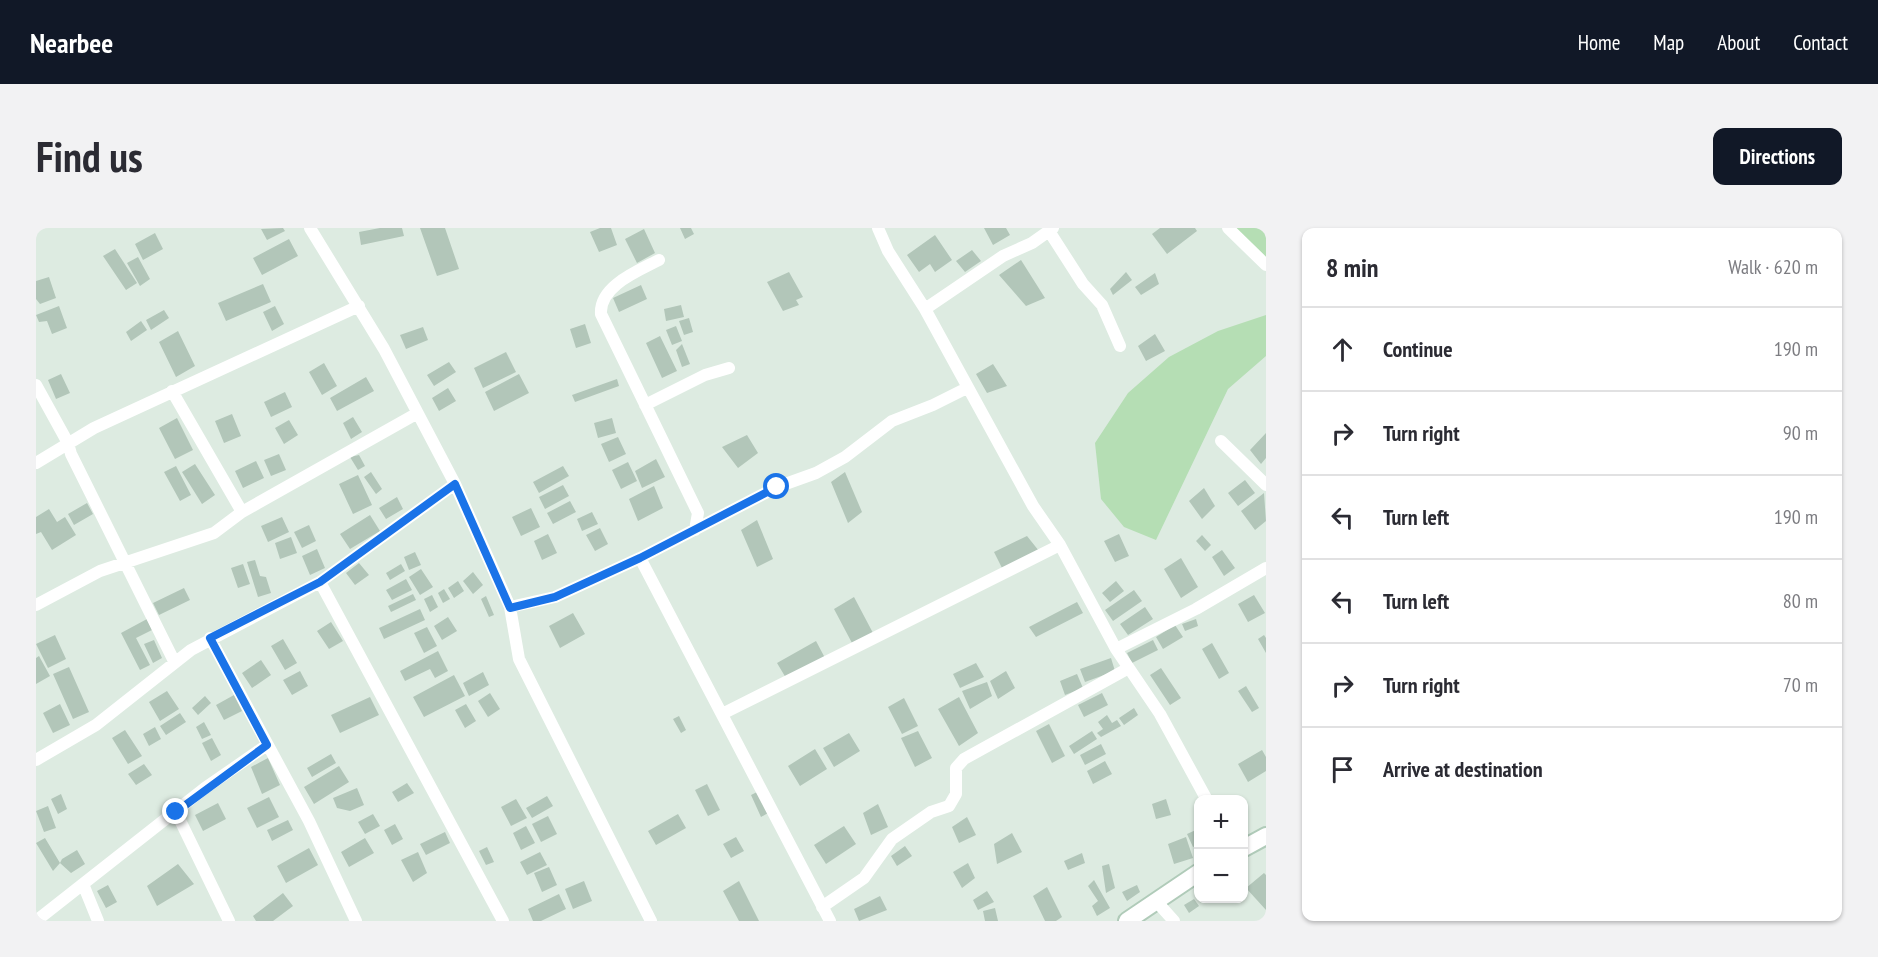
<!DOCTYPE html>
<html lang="en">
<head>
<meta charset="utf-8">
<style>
	body { margin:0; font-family:"PT Sans Narrow",sans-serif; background:#f2f2f3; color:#2b2b33 }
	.controls { position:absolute; right:18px; bottom:18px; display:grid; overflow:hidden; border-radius:12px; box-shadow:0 2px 4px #0004 }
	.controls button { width:54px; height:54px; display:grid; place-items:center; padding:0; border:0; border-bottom:2px solid #e1e1e2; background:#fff; color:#2b2b33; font:30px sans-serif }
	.stop { position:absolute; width:18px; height:18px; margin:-14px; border:4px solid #1a73e8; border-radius:50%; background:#fff }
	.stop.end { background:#1a73e8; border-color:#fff; box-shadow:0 2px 6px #0008 }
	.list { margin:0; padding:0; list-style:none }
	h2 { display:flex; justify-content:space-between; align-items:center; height:78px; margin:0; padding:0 24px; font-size:26px }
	h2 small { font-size:20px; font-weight:400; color:#7c7c81 }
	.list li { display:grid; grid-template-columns:39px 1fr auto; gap:18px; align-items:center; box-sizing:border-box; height:84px; padding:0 24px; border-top:2px solid #e1e1e2 }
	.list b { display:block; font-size:22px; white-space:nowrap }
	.list em { font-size:20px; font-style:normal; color:#7c7c81 }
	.icon { flex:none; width:33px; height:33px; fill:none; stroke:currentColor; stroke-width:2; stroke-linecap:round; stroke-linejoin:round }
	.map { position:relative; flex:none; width:1230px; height:693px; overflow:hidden; border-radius:12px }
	header { display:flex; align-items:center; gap:36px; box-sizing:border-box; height:84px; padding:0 30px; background:#111827; color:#fff }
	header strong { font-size:28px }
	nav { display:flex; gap:33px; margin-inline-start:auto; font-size:21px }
	.intro { display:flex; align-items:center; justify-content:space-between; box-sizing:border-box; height:144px; padding:0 36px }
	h1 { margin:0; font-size:42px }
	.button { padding:15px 27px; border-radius:12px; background:#111827; color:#fff; font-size:21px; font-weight:700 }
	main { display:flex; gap:36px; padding:0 36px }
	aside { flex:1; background:#fff; border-radius:12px; box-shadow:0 2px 4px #0004 }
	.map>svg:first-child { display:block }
	.green { fill:#b5deb4 }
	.building { fill:#b2c6b9 }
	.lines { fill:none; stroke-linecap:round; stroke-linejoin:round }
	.secondary-casing { stroke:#b0cbb9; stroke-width:20 }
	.street { stroke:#fff; stroke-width:12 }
	.secondary { stroke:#fff; stroke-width:16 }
	.route { stroke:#1a73e8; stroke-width:8 }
</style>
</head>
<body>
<header>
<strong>Nearbee</strong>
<nav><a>Home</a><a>Map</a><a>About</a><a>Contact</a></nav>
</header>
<div class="intro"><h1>Find us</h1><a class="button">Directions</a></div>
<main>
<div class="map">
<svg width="1230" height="693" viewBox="0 0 1230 693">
	<rect width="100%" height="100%" fill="#ddebe1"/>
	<!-- green -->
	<path class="green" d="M1195 0H1230V32Z
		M1230 87V128L1192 161 1120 312 1088 299 1065 271 1059 215 1092 165 1133 129 1182 103Z"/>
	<!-- building -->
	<path class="building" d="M247 0 249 3 231 12 225 1Z
		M344 0H366L368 8 325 17 323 4Z
		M384 0H409L423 41 401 48Z
		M564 0H575L581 17 563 24 554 4Z
		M644 0H655L658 6 649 11Z
		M948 0H970L974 7 957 17Z
		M1124 0H1159L1161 3 1131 26 1116 6Z
		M608 1 619 25 601 35 589 11Z
		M119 5 127 21 107 32 99 16Z
		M899 7 916 32 899 44 894 36 883 44 871 27Z
		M253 11 262 28 226 47 217 30Z
		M79 21 101 55 90 62 67 28Z
		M936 22 945 33 929 44 920 33Z
		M102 29 114 51 104 58 91 35Z
		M985 32 1009 70 990 78 963 47Z
		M753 44 767 69 760 72 763 77 747 83 731 54Z
		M1090 44 1096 52 1077 67 1074 61Z
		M1119 45 1123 56 1105 67 1099 59Z
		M13 49 20 70 4 76 0 71V53Z
		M227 56 235 74 190 93 182 75Z
		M605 57 611 71 583 84 577 70Z
		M645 77 648 89 630 93 628 81Z
		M23 78 31 100 16 106 11 93 3 94 0 87Z
		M239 78 248 96 236 103 227 84Z
		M128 82 133 90 115 102 110 92Z
		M653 90 657 104 648 107 643 93Z
		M105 93 111 102 95 113 90 104Z
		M549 96 555 115 540 120 534 101Z
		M640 98 646 113 636 117 630 102Z
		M387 99 392 112 370 121 364 107Z
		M142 103 159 138 140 149 123 114Z
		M1119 106 1129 123 1110 133 1102 118Z
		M624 108 641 143 626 150 610 115Z
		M646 116 654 136 646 139 640 122Z
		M470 124 480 144 447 160 438 140Z
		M413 134 420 144 398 158 391 147Z
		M288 135 301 158 286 167 273 144Z
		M957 136 971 158 951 165 940 146Z
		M25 146 34 165 20 171 12 152Z
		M483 146 493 165 458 183 449 164Z
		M330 149 338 163 301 183 294 170Z
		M581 151 583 158 539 174 536 167Z
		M412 160 420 173 403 183 396 170Z
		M249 164 256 179 235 189 228 174Z
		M196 186 205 208 188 215 179 193Z
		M317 189 326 204 315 211 307 195Z
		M141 190 157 222 139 231 123 200Z
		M576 190 580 205 562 210 558 195Z
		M253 192 262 207 248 216 239 200Z
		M1230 205V230L1225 236 1214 222Z
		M711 207 722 225 702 240 686 219Z
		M582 209 590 226 573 234 565 216Z
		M243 226 250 242 235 248 228 232Z
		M323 227 329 238 322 242 314 229Z
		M620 231 629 249 606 260 599 243Z
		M220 233 228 250 207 260 199 243Z
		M592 234 601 253 585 261 576 242Z
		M159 236 179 267 166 276 146 244Z
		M140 238 155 267 144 273 128 244Z
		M527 238 533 248 503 265 497 254Z
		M335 244 346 261 340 266 328 249Z
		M809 244 826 284 812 295 795 254Z
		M322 247 336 277 317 286 303 256Z
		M1209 252 1219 265 1202 278 1192 265Z
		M527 257 533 268 509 281 503 269Z
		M618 258 627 280 602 293 593 271Z
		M1168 260 1179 278 1166 291 1153 273Z
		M1228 265 1230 293 1219 302 1205 283Z
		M361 269 367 281 350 291 343 280Z
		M534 273 540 284 517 296 511 285Z
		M51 275 57 286 38 297 32 286Z
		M495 280 504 299 485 308 476 289Z
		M13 281 21 294 29 289 40 307 16 322 5 304 0 306V289Z
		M556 284 562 296 546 303 541 291Z
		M334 287 344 303 314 321 304 306Z
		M246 289 253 304 232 314 225 298Z
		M721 292 737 331 721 339 705 302Z
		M273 297 280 313 266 320 258 304Z
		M564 300 572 316 559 323 550 307Z
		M512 306 521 325 506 332 498 313Z
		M1083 306 1093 328 1079 334 1068 313Z
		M1166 307 1175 317 1169 323 1160 313Z
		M991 308 1003 323 967 342 958 324Z
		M255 309 261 325 244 331 239 315Z
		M281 321 289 340 274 347 266 328Z
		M1186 322 1199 340 1188 348 1176 329Z
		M379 324 385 337 373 342 368 329Z
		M1145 330 1162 359 1145 370 1128 341Z
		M219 332 224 348 230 349 235 365 222 369 211 334Z
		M323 335 333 347 319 357 310 345Z
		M207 336 214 356 202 360 195 340Z
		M365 336 369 343 354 352 350 345Z
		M385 341 397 359 384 367 373 349Z
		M437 344 447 357 437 366 427 353Z
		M370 351 376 362 356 372 350 362Z
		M422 353 428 363 418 370 412 360Z
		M1080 353 1088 363 1074 374 1066 365Z
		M148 360 154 372 123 387 117 375Z
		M408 361 414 371 407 375 402 365Z
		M1098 362 1106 373 1077 393 1069 382Z
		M377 366 380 372 355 384 352 378Z
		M396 367 402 379 394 384 388 371Z
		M1218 367 1229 385 1212 394 1202 376Z
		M450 368 458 387 453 389 445 371Z
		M818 369 837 405 816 415 798 381Z
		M1041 374 1047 385 1000 409 993 399Z
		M1109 379 1117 391 1092 407 1084 396Z
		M384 381 389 392 348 411 343 400Z
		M537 385 549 406 524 420 513 398Z
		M412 389 421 403 406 412 398 398Z
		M111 391 116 402 100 410 114 437 104 442 85 405Z
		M1160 391 1162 398 1149 403 1146 396Z
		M295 394 307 413 293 421 281 403Z
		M1139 397 1147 409 1127 421 1120 409Z
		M391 399 401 418 388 425 378 405Z
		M19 407 30 431 12 440 0 416Z
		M1228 407 1230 410V425L1222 411Z
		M247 411 261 435 249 442 235 418Z
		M118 412 126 430 117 435 108 416Z
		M1117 412 1122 422 1096 435 1091 425Z
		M780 413 789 430 750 450 741 435Z
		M1176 415 1193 445 1183 451 1166 421Z
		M402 423 412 443 399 450 394 441 369 453 364 443Z
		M3 428 14 448 0 456V430Z
		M1075 430 1079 443 1049 454 1044 441Z
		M225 432 235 447 216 460 206 445Z
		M940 435 948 449 924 460 917 446Z
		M33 439 53 484 37 491 17 446Z
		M1125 440 1145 470 1134 477 1114 447Z
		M264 443 272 458 256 467 247 452Z
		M970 443 979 460 962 471 954 453Z
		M447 444 453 457 433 468 427 455Z
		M1041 446 1047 460 1029 467 1024 453Z
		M418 447 429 468 388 489 377 469Z
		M951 454 956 468 934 481 926 463Z
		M1210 458 1223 480 1216 484 1202 463Z
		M131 463 143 481 124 493 113 474Z
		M454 465 464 481 452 489 442 473Z
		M1066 465 1072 477 1048 489 1042 477Z
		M198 467 206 483 188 492 180 477Z
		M169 468 175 475 162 487 156 480Z
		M334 469 343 487 304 505 295 487Z
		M923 469 942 505 923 518 902 481Z
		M868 470 882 498 866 506 852 479Z
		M24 476 34 497 17 505 7 485Z
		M430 476 440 493 429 500 419 482Z
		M1098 480 1102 487 1088 497 1083 490Z
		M144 485 150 494 130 507 124 498Z
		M1071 487 1076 495 1081 492 1085 498 1065 509 1061 505 1067 501 1062 494Z
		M643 488 650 502 645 505 637 491Z
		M168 494 175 507 166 511 160 499Z
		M1013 496 1029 528 1016 535 1000 503Z
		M119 499 125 511 113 518 107 506Z
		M89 502 106 528 92 536 76 510Z
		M882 503 896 530 879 539 865 510Z
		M1056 503 1061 511 1038 526 1033 518Z
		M813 505 824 523 798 539 787 520Z
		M176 510 185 527 175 533 166 515Z
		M1065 516 1070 526 1049 537 1044 527Z
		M779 521 791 541 764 558 752 538Z
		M1226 522 1230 529V543L1212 554 1202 536Z
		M295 526 300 535 276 549 271 540Z
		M232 530 244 557 226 566 215 539Z
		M1069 533 1076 546 1057 556 1051 543Z
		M108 536 116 547 100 557 92 546Z
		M303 538 313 554 278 576 268 559Z
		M371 555 378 565 362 574 356 564Z
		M671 556 684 582 672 588 659 562Z
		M321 560 328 577 314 583 301 580 297 570Z
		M721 564 732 585 725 589 715 567Z
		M25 566 31 581 22 586 15 571Z
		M511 568 517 578 496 590 490 580Z
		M233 569 243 589 221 600 211 580Z
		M480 571 491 590 475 598 465 579Z
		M1130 571 1135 587 1120 591 1116 576Z
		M182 575 190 591 167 603 159 587Z
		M842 576 852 599 835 607 827 585Z
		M12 578 20 600 8 604 0 583Z
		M337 586 344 598 329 606 322 594Z
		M642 586 650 600 620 617 612 603Z
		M512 588 521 606 505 614 496 596Z
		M931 589 940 607 923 615 916 599Z
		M252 592 257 602 236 613 231 602Z
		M359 596 367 611 356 617 348 602Z
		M490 598 499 615 485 622 477 605Z
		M808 598 820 616 790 636 778 617Z
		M1162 601V617L1157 619 1151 606Z
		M409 604 414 615 390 627 384 616Z
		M976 605 986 624 961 636 958 616Z
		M700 609 708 623 695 630 687 616Z
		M1150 609 1157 630 1138 636 1132 616Z
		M9 610 24 635 26 631 41 622 49 636 35 645 24 635 17 643 0 615Z
		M329 610 338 625 313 639 305 624Z
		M869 618 876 628 861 638 855 628Z
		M451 619 458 634 450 637 443 623Z
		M273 620 282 637 250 655 241 638Z
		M382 624 391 645 377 654 365 632Z
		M504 624 511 637 491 647 484 634Z
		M1046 625 1049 635 1032 642 1028 633Z
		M932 635 939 650 926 660 917 644Z
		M142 636 158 656 121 678 111 658Z
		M1073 636 1079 660 1070 665 1066 638Z
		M513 639 521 657 506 664 498 645Z
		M1228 645 1230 647V682L1210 660Z
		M1058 652 1074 680 1061 688 1056 678 1062 673 1052 658Z
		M548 653 556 673 537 681 529 661Z
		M703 653 723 693H703L687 663Z
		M72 657 81 674 70 680 61 663Z
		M1101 657 1104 664 1091 673 1086 664Z
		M1011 659 1026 689 1020 693H1009L997 668Z
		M951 663 958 674 942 682 937 672Z
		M247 665 257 678 237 693H220L217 688Z
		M523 666 530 681 505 693H497L492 681Z
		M844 668 851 682 823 693 818 681Z
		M1158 671 1163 678 1153 685 1148 677Z
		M959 680 962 693H949L947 683Z"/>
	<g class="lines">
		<defs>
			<path id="secondary" d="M1208 620 1230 608
				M1091 693 1162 645"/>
		</defs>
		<!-- secondary casing -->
		<use href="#secondary" class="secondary-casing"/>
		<!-- street -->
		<path class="street" d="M274 0 348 121 419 256 474 379 483 431 615 693
			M842 0 852 23 889 81 997 278 1024 317 1080 421 1124 486 1171 572
			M1192 0 1230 37
			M1013 3 1047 56 1066 77 1084 118
			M623 32C602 43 563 58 565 86L662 285 659 302
			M889 81 967 28 996 15 1017 0
			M0 157 32 215 35 226 138 433
			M136 163 206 284
			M609 177 669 147 693 140
			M1185 213 1230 257
			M0 235 58 200 323 78
			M604 330 794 693
			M284 354 467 693
			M0 377 64 343 178 305 206 284 380 186
			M474 379 519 369 604 330 741 259 780 245 809 229 856 193 897 177 931 160
			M174 410 273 593 320 693
			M1080 421 1160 381 1230 340
			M686 486 1024 317
			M0 532 60 497 155 422 284 354 419 256
			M140 584 193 693
			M47 656 62 693
			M1120 673 1138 693
			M786 679 828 650 856 611 895 584 913 578 920 566V540L928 531 1091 441
			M0 693 169 560 231 517"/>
		<!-- secondary -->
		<use href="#secondary" class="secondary"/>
	</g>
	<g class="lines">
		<!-- route -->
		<path class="route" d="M140 584 231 517 174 410 284 354 419 256 474 380 519 369 604 330 741 259"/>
	</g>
</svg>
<div class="controls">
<button>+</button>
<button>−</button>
</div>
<div class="stop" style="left:741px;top:259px"></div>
<div class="stop end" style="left:140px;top:584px"></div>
</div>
<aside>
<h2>8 min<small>Walk · 620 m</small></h2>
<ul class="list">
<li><svg class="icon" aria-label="ahead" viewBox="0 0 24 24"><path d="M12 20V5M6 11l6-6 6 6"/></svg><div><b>Continue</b></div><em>190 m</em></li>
<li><svg class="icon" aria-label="right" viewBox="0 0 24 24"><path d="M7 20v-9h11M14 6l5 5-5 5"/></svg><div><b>Turn right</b></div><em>90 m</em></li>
<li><svg class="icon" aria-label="left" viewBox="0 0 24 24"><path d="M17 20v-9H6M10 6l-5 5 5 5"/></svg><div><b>Turn left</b></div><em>190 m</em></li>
<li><svg class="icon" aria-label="left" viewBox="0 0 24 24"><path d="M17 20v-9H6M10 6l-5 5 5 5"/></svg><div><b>Turn left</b></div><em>80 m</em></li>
<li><svg class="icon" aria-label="right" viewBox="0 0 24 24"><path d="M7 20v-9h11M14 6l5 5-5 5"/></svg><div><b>Turn right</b></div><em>70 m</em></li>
<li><svg class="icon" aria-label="arrive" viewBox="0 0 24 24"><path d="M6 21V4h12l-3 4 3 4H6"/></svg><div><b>Arrive at destination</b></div></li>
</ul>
</aside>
</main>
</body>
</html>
